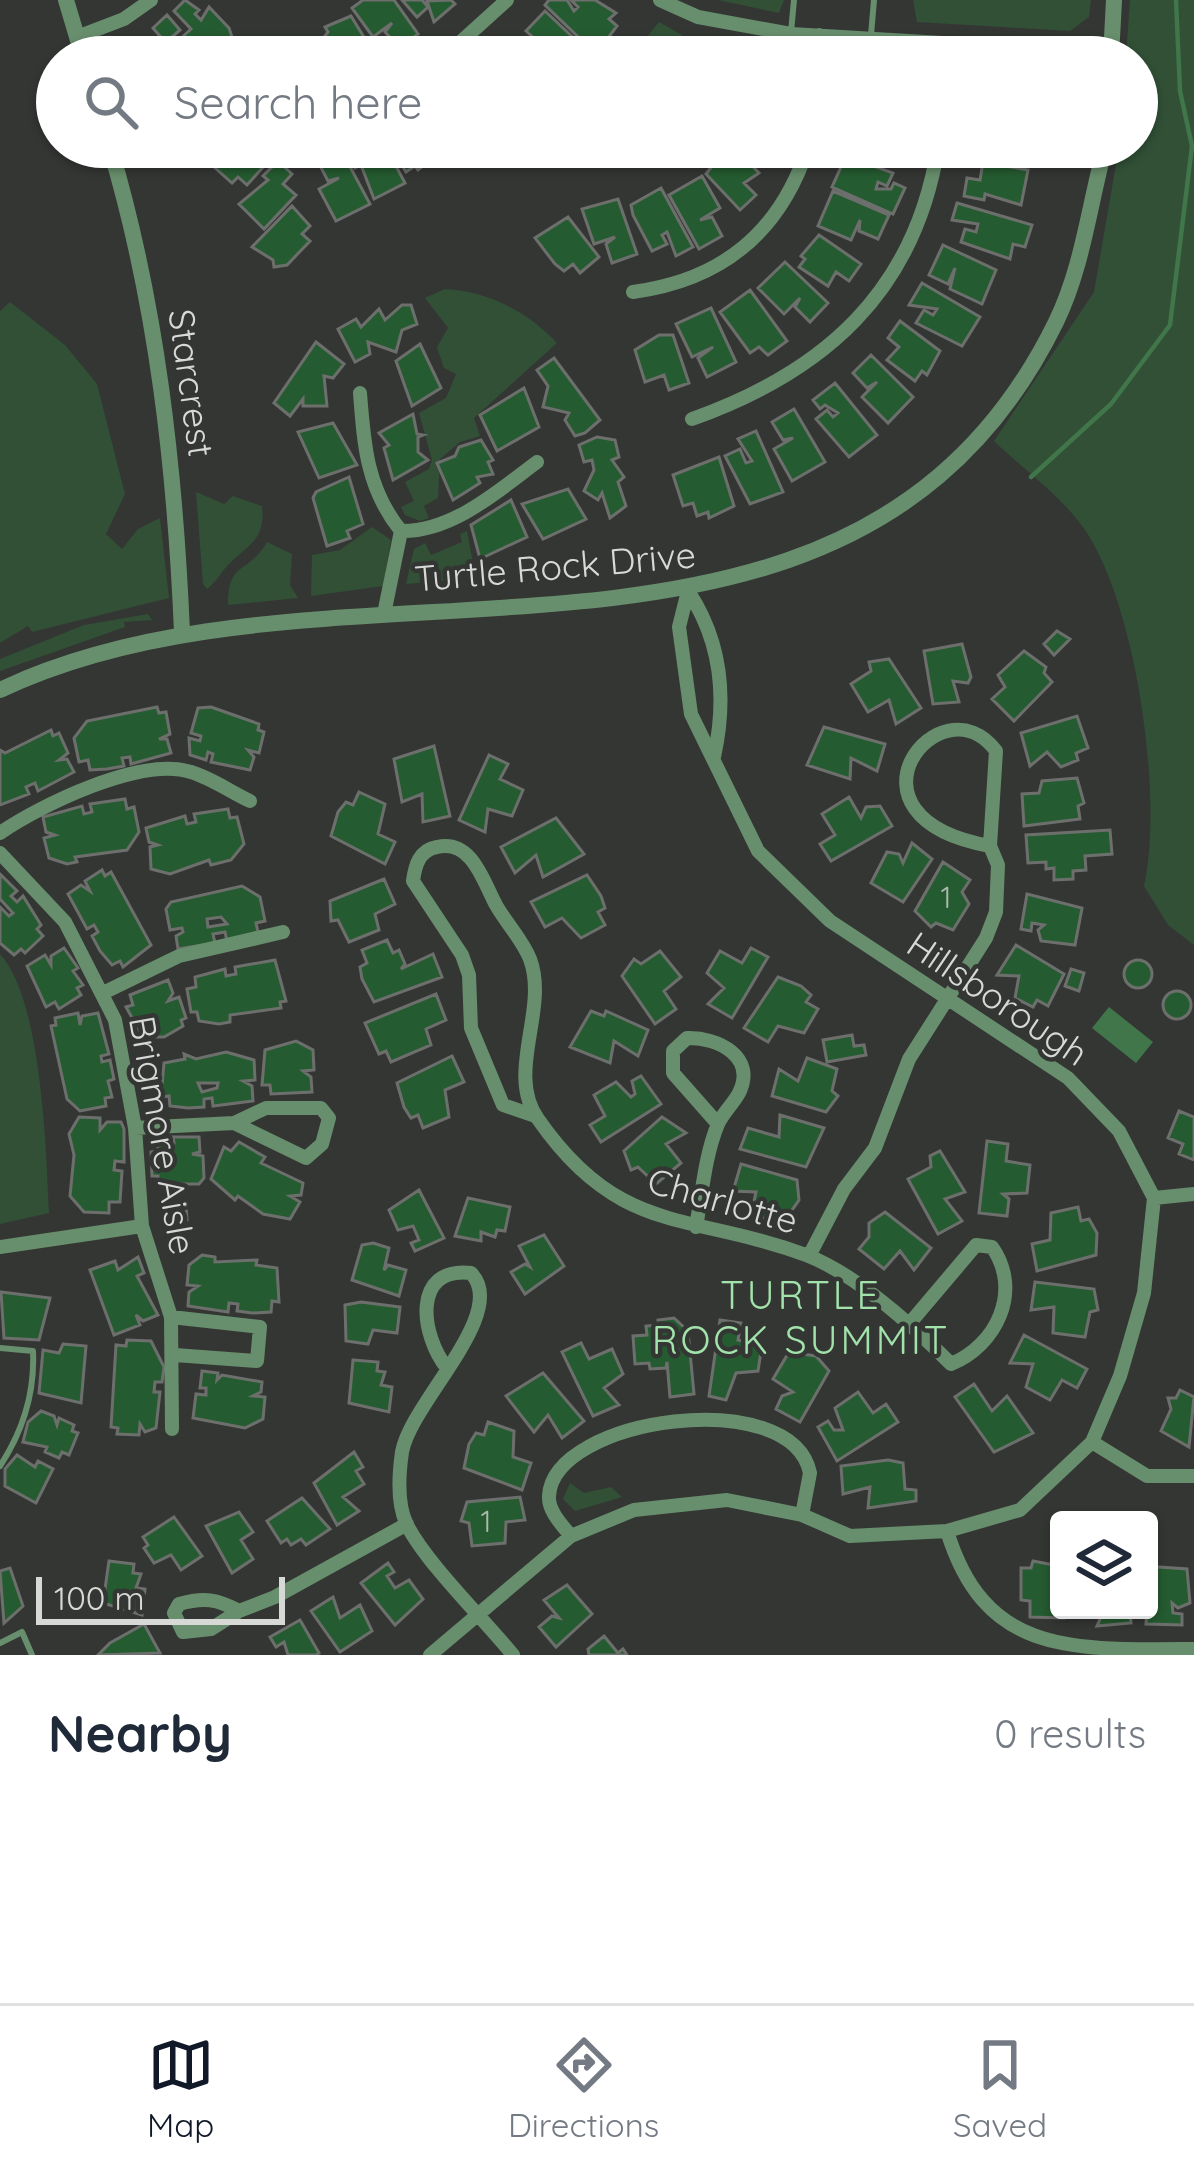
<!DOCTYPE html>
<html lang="en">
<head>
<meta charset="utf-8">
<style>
	body { margin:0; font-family:Quicksand,sans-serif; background:#f2f2f3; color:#1f2937 }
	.controls { position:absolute; right:36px; bottom:36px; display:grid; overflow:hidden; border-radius:12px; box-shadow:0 3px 9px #0004 }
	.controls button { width:108px; height:108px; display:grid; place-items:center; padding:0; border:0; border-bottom:3px solid #e0e1e3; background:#fff; color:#1f2937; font:60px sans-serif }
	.scale { position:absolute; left:36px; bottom:30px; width:249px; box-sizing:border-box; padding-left:12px; border:6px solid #d7d9d7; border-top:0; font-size:33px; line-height:42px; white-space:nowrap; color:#d7d9d7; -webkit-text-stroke:9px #343634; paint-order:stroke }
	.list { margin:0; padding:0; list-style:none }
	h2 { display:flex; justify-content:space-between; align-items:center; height:156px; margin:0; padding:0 48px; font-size:51px }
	h2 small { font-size:39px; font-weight:400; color:#747a83 }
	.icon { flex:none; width:66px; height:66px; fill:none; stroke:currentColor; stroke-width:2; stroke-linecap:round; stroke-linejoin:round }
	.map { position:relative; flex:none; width:1194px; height:1655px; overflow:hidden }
	.search { position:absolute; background:#fff; box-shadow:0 3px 9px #0004; left:36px; right:36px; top:36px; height:132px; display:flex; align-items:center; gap:30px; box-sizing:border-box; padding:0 42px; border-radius:66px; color:#747a83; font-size:45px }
	.sheet { height:348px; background:#fff }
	nav { display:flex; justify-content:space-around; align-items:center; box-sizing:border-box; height:168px; border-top:3px solid #e0e1e3; background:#fff; font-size:33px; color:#747a83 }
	nav a { display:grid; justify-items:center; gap:6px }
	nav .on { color:#111827 }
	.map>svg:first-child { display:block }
	.green { fill:#315036 }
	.water { fill:#40764a }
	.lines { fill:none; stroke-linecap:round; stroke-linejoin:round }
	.stream { stroke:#40764a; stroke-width:4.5 }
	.building { fill:#255b30; stroke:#6d6f6d; stroke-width:3; fill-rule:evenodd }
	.service { stroke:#688f6d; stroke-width:6 }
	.minor { stroke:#688f6d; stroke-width:14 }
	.tertiary { stroke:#688f6d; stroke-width:16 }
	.labels { text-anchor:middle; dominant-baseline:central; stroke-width:9; stroke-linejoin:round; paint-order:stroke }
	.number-label { font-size:30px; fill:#aabaad }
	.street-label { font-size:36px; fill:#d7d9d7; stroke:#343634 }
	.neighbourhood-label { font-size:39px; letter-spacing:3px; fill:#a2e2ab; stroke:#343634 }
</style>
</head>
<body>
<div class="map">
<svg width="1194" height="1655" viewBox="0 0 1194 1655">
	<rect width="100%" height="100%" fill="#343634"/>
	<!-- green -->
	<path class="green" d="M718 0H784L779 13Z
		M913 0H1091L1089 17 1070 31 917 22Z
		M1130 0H1194V945L1168 925 1144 886C1164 798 1136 596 1080 523 1057 493 1021 467 994 441L1094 292 1119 147H1137V57H1126Z
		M659 22 682 35 681 57H631Z
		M445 289C488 291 528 312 557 343L474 418 480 436 460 442 440 459 438 498 424 506 429 518 420 521 405 515 401 507 414 501 405 482 429 469 432 460 419 413 446 398 456 374 444 368 437 347 448 328 425 298Z
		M10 302 65 345 97 384 125 494 106 534 122 549 138 529 160 518 169 598 32 632 28 626 0 643V311Z
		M196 492 224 504 233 496 262 506C266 540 248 545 228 565 220 574 216 582 207 589L203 584Z
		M372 527 391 540 383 586 311 596 312 555 340 550Z
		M467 531 473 563 458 571V580L406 584 414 549 425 543 431 555 462 542 460 534Z
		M267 542 292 554 290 585 298 598 228 605C228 560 247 576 267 542Z
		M148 614 152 620 124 622 125 627 0 671V659L84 625Z
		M0 954C42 1000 46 1150 49 1213L0 1224Z
		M570 1483 584 1493 611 1487 622 1497 575 1511 563 1499Z"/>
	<!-- water -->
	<path class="water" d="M1109 1007 1153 1042 1136 1063 1092 1028Z"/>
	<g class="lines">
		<!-- stream -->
		<path class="stream" d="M1031 477 1111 404 1170 325 1192 146 1180 91 1176 0"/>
	</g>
	<!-- building -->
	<path class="building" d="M185 0 199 10 195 14 201 20 209 7 229 28 232 37 216 44 205 57H178L153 28 167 15 180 30 173 36 178 41 191 29 174 11Z
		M363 0H394L418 34 400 48 385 32 392 23 373 37 352 8Z
		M402 0H422L428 7 417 17Z
		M451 0 455 4 434 22 427 1Z
		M549 0H567L574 11 578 7 571 0H595L616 13 609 19 617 26 596 54 545 5Z
		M545 11 581 45 575 57H539L529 48 536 40 526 31Z
		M351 16 376 57H320L315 49 328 32 325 27Z
		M147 39 157 57H118L117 55Z
		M232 147H281L247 185 238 177 232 183 214 167Z
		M375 147H386L405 183 374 199 361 165 355 168 345 148Z
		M391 147H435L439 154 418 170 415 166 406 172Z
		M443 147H470L455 164Z
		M744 147H784L778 162Z
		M854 147H916L912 163Z
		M998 147H1035V158L997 155Z
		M735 148 759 173 744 183 756 195 740 210 706 174 724 151 728 156Z
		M341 150 370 204 336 221 319 189 339 178 328 181 318 162Z
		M846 156 893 173 887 186 878 182 876 189H891L894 183 905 188 893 214 832 187Z
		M278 161 292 174 283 184 296 195 264 229 239 204 268 180 263 176Z
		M983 162 1028 170 1021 205 985 194 984 200 964 196 967 178 980 180Z
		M702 176 720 208 700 220 712 217 722 236 699 249 669 195Z
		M661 188 693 247 676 256 667 232 662 235 667 244 652 251 633 215 631 205Z
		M833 191 889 215 878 239 859 231 860 220 851 240 818 226Z
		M618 199 637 254 612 263 606 244 615 237 594 244 582 209Z
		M957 203 1032 225 1025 247 1013 244 1010 259 961 242 965 229 976 232 978 224 952 220Z
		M292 206 310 226 302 234 310 241 287 265 274 267 273 260 252 247Z
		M568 217 599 257 580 273 573 264 564 271 555 264 535 238Z
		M819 235 861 264 849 281 836 272 828 286 799 267 805 259 801 256Z
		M943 245 996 270 982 304 950 289 955 268 948 284 929 275Z
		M785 262 828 303 810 322 795 307 800 298 784 314 758 288Z
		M922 283 980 317 962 346 916 323 924 310 933 315 937 309 909 305Z
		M750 290 787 341 768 355 759 347 750 353 720 312Z
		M402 305H411L417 324 402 330 396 352 368 342 370 354 355 362 338 329 356 319 361 327 379 309 385 320Z
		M711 308 736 362 707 377 698 358 713 347 692 357 676 324Z
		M900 321 940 351 927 375 922 371 915 381 887 360 899 347 888 338Z
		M659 335H673L689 383 669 390 664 375 645 382 635 350Z
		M316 342 344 364 333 378 324 376 327 406H303V399L290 416 274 403Z
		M420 344 441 388 412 406 396 361Z
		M871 355 913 397 888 423 862 397 877 382 867 388 853 373Z
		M554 358 600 420 585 433 575 436 565 420 569 413 543 407 548 386 537 370Z
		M835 383 877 435 849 457 816 419 827 410 833 417 838 413 825 405 820 409 813 400Z
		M524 388 539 427 497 451 480 415Z
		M794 409 825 462 792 481 774 449 793 438 783 440 772 422Z
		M413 414 417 434 423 435 418 437V452L428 460 393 480 384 448 389 445 379 433Z
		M333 423 357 465 319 478 298 432Z
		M756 431 783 492 750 504 725 456 740 449 746 463 752 461 738 439Z
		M597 437 615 440 619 457 612 460 624 477 618 482 626 506 610 518 602 493 598 500 584 491 594 470 592 460 584 462 579 445Z
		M481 440 493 460 488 462 493 474 477 477 480 483 453 500 437 463 455 456 459 447Z
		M719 457 734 506 709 518 708 512 697 516 693 503 683 506 673 475Z
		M349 477 363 524 347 531 350 538 327 546 313 498 316 492Z
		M568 489 586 519 543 539 522 504Z
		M511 500 527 537 480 559 471 525Z
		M1057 631 1070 639 1054 655 1044 644Z
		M962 644 971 677 968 683 953 681 959 702 933 704 924 651Z
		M1024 651 1046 667 1044 673 1052 682 1014 721 992 699 1005 687 998 675Z
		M889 659 921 708 896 724 889 700 868 712 851 684 871 671 869 662Z
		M157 707 159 713 166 712 170 734 159 739H167L171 753 131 764 130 757 122 758 124 766 107 769 90 770 88 760 79 762 74 738 87 721Z
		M211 707 259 724 258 730 264 732 259 753 248 750 254 757 250 770 211 762 213 754 208 752 206 760 190 755 189 738 200 741 201 736 191 733 198 708Z
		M1077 716 1088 748 1076 753 1078 760 1061 767 1047 752 1030 766 1021 733Z
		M824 727 885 744 877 771 851 758 850 779 807 765Z
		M51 730 53 736 59 733 68 753 59 760 67 759 74 772 38 791 35 783 26 787 29 794 0 805V750L5 753Z
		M434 746 450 816 423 822 422 794 402 802 394 759Z
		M489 755 508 764 500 779 523 790 512 816 488 809 485 832 459 820Z
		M1077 778 1084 803 1078 806 1080 819 1024 826 1022 794 1039 793 1042 781Z
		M359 792 385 804 378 834 395 842 385 864 331 836 338 812 346 802 353 805Z
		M849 797 861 818 866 807 880 806 892 826 831 861 820 844 835 835 822 814Z
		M125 799 127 809 134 807 139 832 127 850 75 857 77 862 67 864 49 858 44 838 55 835 46 832 43 817 82 806 84 814 92 812 90 804Z
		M228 809 230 818 237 817 244 844 231 860 211 865 209 860 170 874 151 869 150 847 158 845 149 842 146 828 185 816 187 824 196 822 194 814Z
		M556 818 584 854 543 877 536 855 515 873 501 847Z
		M1110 830 1112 854 1085 856 1086 870 1073 871V879L1054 880V868L1046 869V862L1028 863 1026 835Z
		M912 843 932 859 903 902 871 883 887 852 899 854 903 863Z
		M943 862 970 880 962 892 969 904 953 930 936 923 931 927 915 911Z
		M102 870 105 876 111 872 151 945 123 967 120 961 112 965 100 951 92 936 98 932 94 925 87 929 68 894 81 885 90 891 85 881Z
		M0 874 17 891 11 896 17 902 23 896 41 925 37 929 43 936 25 953 21 949 14 955 0 943V907L9 916 13 913 0 899Z
		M587 875 601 896 605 908 598 912 605 925 581 938 562 918 545 927 531 902Z
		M384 879 395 904 375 914 379 930 349 942 338 920 331 921 330 901Z
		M242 886 260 897 265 921 256 923 258 932 227 941 225 932 213 934 215 943 178 949 176 936 183 932 182 928 170 930 166 909 171 902ZM207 919 221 917 227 924 208 927Z
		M1027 894 1082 908 1075 945 1041 941 1038 930 1044 925 1032 923 1031 931 1021 929Z
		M387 940 393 953 399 950 405 964 401 969 433 954 442 977 374 1002 362 979 360 967 367 963 362 950Z
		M1016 945 1064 974 1048 1006 1037 1000 1033 1007 1015 998 1019 976 997 975Z
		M64 948 78 968 73 971 83 985 77 988 81 995 59 1009 55 1002 46 1007 27 966 45 955 51 965V956Z
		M751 948 768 957 732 1018 708 1004 724 988 707 973 720 951 742 963Z
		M660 951 681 977 664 991 676 1009 655 1024 622 976 634 959 641 964Z
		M1124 974a14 14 0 1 1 28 0a14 14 0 1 1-28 0Z
		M275 960 286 1001 280 1002 281 1008 230 1015V1022L219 1024 199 1021 197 1012H191L187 989 196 987 195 977 225 969 226 976 236 974 235 967Z
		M1071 969 1084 973 1079 991 1065 986Z
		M778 977 801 986 811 995 806 1002 818 1009 804 1033 778 1026 768 1042 744 1028Z
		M168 980 173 993 168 1001 179 997 186 1018 181 1020 183 1026 164 1037H143L126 1007 133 1005 130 995Z
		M1163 1005a14 14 0 1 1 28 0a14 14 0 1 1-28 0Z
		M436 994 446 1020 426 1029 431 1045 391 1062 386 1051 379 1054 365 1023Z
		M591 1011 604 1016 606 1011 648 1030 638 1056 614 1041 610 1063 570 1047Z
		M78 1013 80 1025 82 1016 98 1013 109 1054 101 1056 102 1062 110 1060 114 1079 108 1081 112 1097 105 1098 106 1106 80 1111 67 1099 51 1026 56 1025 55 1018Z
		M852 1035 854 1046 864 1045 866 1055 827 1062 823 1040Z
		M296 1041 313 1050 314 1070 303 1071 311 1077 312 1092 271 1094 270 1085H262L265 1050Z
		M226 1052 254 1060 255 1080 243 1081 252 1086 253 1101 213 1106 212 1098 204 1099V1107L188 1108 170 1106 169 1096 161 1097 164 1063 185 1059 184 1054 196 1059ZM198 1083H218L217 1088 202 1092Z
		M452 1056 464 1082 445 1090 449 1117 423 1128 418 1115 411 1118 404 1107 397 1083Z
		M807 1058 837 1069 832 1091 838 1096 826 1112 772 1096 779 1069 798 1081Z
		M641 1076 661 1104 601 1142 590 1125 605 1116 594 1095 616 1082 631 1097 635 1094 632 1081Z
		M1179 1111 1194 1117V1160L1179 1154 1183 1144 1168 1138Z
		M780 1115 824 1128 806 1167 740 1149 748 1128 779 1137Z
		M79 1117 100 1118V1130L107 1122H121L124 1129V1162L115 1161 114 1170 122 1171 120 1202H109V1213L84 1212 70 1196 74 1155 69 1134Z
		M662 1117 686 1133 666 1144 681 1163 656 1184 638 1167 631 1170 624 1151Z
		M173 1137H199L200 1152 192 1154 203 1156 204 1178 199 1184H158V1176H152L151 1152 158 1151V1143H174Z
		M987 1141 1008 1144 1006 1161 1030 1165 1027 1193 1003 1194 1009 1199 1007 1216 979 1213Z
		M239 1142 265 1157 261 1163 303 1183 301 1195 290 1196 300 1202 290 1219 263 1214 238 1196 235 1200 211 1179 224 1147 231 1151Z
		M940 1151 965 1192 945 1199 962 1221 938 1234 908 1179 931 1167 930 1156Z
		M741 1164 797 1180 799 1200 783 1223 751 1215 756 1192 733 1191Z
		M419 1190 444 1238 415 1251 411 1243 419 1240 413 1226 398 1230 389 1210Z
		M468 1198 510 1207 505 1231 497 1230 495 1237 481 1232V1241L455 1236Z
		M186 1204 187 1220 175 1221 174 1206Z
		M1078 1207 1081 1221 1089 1219 1097 1233 1096 1255 1037 1271 1032 1244 1050 1240 1051 1213Z
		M885 1212 931 1248 914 1270 900 1251 884 1269 859 1249 869 1237V1223Z
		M544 1235 564 1266 525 1294 511 1272 525 1264 530 1267 519 1246Z
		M373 1243 389 1248 384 1270 388 1265 406 1270 399 1296 352 1280 362 1245Z
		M202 1255 215 1257V1262L257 1260 256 1265 277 1268 279 1302 272 1301 271 1312 252 1313 237 1311 238 1304 229 1303 228 1312 188 1306 189 1292 198 1286 187 1285 189 1265Z
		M138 1257 144 1273 137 1276 158 1315 143 1321 136 1315 140 1325 114 1335 90 1270 115 1261 118 1270Z
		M1035 1282 1094 1289 1098 1310 1090 1312 1085 1337 1053 1333 1054 1307 1031 1310Z
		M1 1292 50 1298 39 1340 4 1338Z
		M361 1302 400 1307 397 1333 373 1330 368 1344 346 1341 345 1305Z
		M674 1318 688 1331 694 1394 670 1397 667 1362 666 1368 650 1369 649 1363 635 1364 633 1336 647 1335 646 1326 658 1325V1320Z
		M720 1320 741 1323 738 1340 762 1345 758 1371 736 1373 726 1400 709 1396Z
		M1024 1335 1087 1369 1077 1388 1062 1380 1050 1400 1026 1387 1033 1364 1010 1363Z
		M127 1340 151 1341 164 1367 162 1382H155L154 1392H160L156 1428 145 1432 140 1424 139 1435 117 1434 118 1428 111 1427 116 1345 126 1346Z
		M581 1343 589 1359 612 1349 623 1374 604 1388 619 1405 593 1416 562 1352Z
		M63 1344 86 1346 81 1403 39 1393 43 1350 59 1353Z
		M789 1352 816 1356 829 1371 800 1422 776 1409 782 1396 793 1392 773 1379Z
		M353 1360 378 1362 377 1371 385 1372 381 1385 392 1387 389 1412 349 1403Z
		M202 1371 218 1373 217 1380 222 1375 262 1382 261 1392 253 1396 265 1397 263 1419 245 1428 193 1418 196 1394 206 1395V1388H200Z
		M543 1373 584 1421 562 1438 548 1415 534 1432 506 1396Z
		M974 1384 992 1411 1007 1396 1033 1433 994 1452 955 1397Z
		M1180 1390 1194 1397 1189 1447 1161 1431 1171 1409 1168 1398H1176Z
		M858 1392 873 1413 886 1404 898 1422 837 1461 818 1427 828 1421 834 1430H843L835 1408Z
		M41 1411 54 1416 57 1425 59 1418 74 1425 72 1431 78 1433 69 1455 62 1452 59 1458 45 1452 47 1447 23 1442 28 1422Z
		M488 1422 514 1431 513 1457 531 1463 522 1490 464 1468 469 1444 476 1433 484 1435Z
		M354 1452 363 1467 356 1471 364 1484 343 1497 359 1511 337 1525 314 1483Z
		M17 1455 35 1467 38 1461 53 1469 36 1503 5 1486V1469Z
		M888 1460 903 1463 905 1489 916 1490V1501L868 1508 870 1487 843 1494 841 1466Z
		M520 1497 525 1520 506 1522 505 1543 472 1546 469 1523 461 1521 467 1502Z
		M302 1498 330 1529 306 1545 301 1539 291 1545 287 1539 281 1543 267 1521Z
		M239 1512 253 1532 241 1540 253 1559 232 1573 206 1526Z
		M174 1517 202 1556 181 1570 171 1555 154 1563 144 1548 148 1545 143 1537Z
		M109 1561 134 1564 133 1573 141 1574 136 1588 145 1589 142 1615 103 1603Z
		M1033 1561 1059 1566V1610H1065L1064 1618 1030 1617V1601L1021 1600V1568H1031Z
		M388 1563 394 1572 387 1576 395 1588 409 1580 423 1599 395 1625 361 1583Z
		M1159 1567 1187 1569 1190 1603 1178 1608 1172 1603 1173 1613 1182 1614V1625L1146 1624 1150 1569Z
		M10 1568 23 1606 4 1623 0 1571Z
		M567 1585 592 1614 556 1647 539 1627 552 1616 559 1618 544 1600Z
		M333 1597 340 1618 360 1605 372 1631 340 1652 311 1611Z
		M1104 1610H1130L1131 1623 1097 1626Z
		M300 1620 319 1653 316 1655H288L284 1642 276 1647 270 1637Z
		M144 1624 160 1653 98 1655 110 1643Z
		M604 1636 618 1653 623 1649 627 1655H589L588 1649Z"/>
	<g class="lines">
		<!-- service -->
		<path class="service" d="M791 32 794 0
			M871 35 874 0
			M0 1348 33 1351C35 1394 23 1431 0 1466
			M0 1643 22 1632 32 1655"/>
		<!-- minor -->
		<path class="minor" d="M660 0 698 17 791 34 1111 53
			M77 37 124 19 151 0
			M444 57 507 0
			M817 57 819 35
			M633 292C722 280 780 233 808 147
			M360 393C364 446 367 489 401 531L384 614
			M692 419C824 372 915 292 938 147
			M401 531C452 532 498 491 537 462
			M688 591C722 642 727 698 714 757
			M0 833C41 805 141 756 191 772 211 778 231 792 250 801
			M0 853 65 922 115 1020 135 1128 142 1226 171 1317 172 1429
			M105 992 179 956 283 932
			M535 1116 503 1105 471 1028 469 975 462 955 413 881C415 866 419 850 437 847 472 839 483 881 496 905 506 923 522 939 530 959 549 1010 505 1073 538 1119 620 1237 690 1212 806 1255 856 1274 914 1327 951 1364 996 1346 1023 1291 992 1247L976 1245 910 1323
			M135 1128 234 1123 266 1108H321L329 1118 322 1144 306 1158 234 1123
			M1154 1198 1194 1194
			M696 1227C702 1194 705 1155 718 1124 723 1113 733 1104 739 1093 757 1057 718 1037 687 1038L673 1051V1073L718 1124
			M0 1247 142 1226
			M809 1256 844 1189 875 1148 909 1059 986 938 996 912 998 865 990 846 996 751C941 677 828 817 990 846
			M171 1317 260 1327 257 1361 175 1355
			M447 1368C421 1336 411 1266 471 1273 510 1313 411 1402 402 1452 399 1473 397 1505 407 1525 427 1564 484 1619 513 1655
			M1092 1442 1147 1476H1194
			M947 1531C985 1655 1070 1650 1194 1649
			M571 1536C562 1525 548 1511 549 1496 553 1417 792 1384 810 1473L802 1515
			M239 1611 211 1629 183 1632 174 1613 179 1604C204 1597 217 1599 239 1611L275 1597 407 1524
			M430 1655 571 1536 634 1510 727 1500 802 1515 850 1536 947 1531 1020 1510 1092 1442 1120 1376 1144 1293 1154 1198 1119 1131 1068 1078 830 921 758 851 691 714 679 627 688 591"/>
		<!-- tertiary -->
		<path class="tertiary" d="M66 0 83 57
			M1111 57 1114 0
			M110 147C157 305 175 468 182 632
			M0 690C343 527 851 740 1056 322 1083 266 1089 206 1105 147"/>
	</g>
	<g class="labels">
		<!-- number labels -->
		<g class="number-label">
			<text x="946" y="897">1</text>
			<text x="486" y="1521">1</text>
		</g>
		<!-- street labels -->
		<g class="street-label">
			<text transform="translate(192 383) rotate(82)">Starcrest</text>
			<text transform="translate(555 566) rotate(-5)">Turtle Rock Drive</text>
			<text transform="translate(998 998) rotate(34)">Hillsborough</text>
			<text transform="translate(163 1135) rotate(80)">Brigmore Aisle</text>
			<text transform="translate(723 1200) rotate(16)">Charlotte</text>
		</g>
		<!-- neighbourhood labels -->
		<g class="neighbourhood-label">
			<text x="801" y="1294">TURTLE<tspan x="801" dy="45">ROCK SUMMIT</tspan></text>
		</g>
	</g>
</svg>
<div class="controls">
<button><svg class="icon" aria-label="layers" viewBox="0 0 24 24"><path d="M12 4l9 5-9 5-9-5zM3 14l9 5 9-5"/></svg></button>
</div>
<div class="scale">100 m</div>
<div class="search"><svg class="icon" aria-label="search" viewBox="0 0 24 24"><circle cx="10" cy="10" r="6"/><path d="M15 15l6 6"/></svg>Search here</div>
</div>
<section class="sheet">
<h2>Nearby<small>0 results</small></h2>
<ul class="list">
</ul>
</section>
<nav>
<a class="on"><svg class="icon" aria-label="map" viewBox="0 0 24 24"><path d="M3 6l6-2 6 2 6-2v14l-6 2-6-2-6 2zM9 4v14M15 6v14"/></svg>Map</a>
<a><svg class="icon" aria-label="directions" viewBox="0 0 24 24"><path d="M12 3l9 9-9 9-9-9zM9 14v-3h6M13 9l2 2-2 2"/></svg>Directions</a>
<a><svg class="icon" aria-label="saved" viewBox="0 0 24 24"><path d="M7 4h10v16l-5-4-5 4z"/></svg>Saved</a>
</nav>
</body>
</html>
